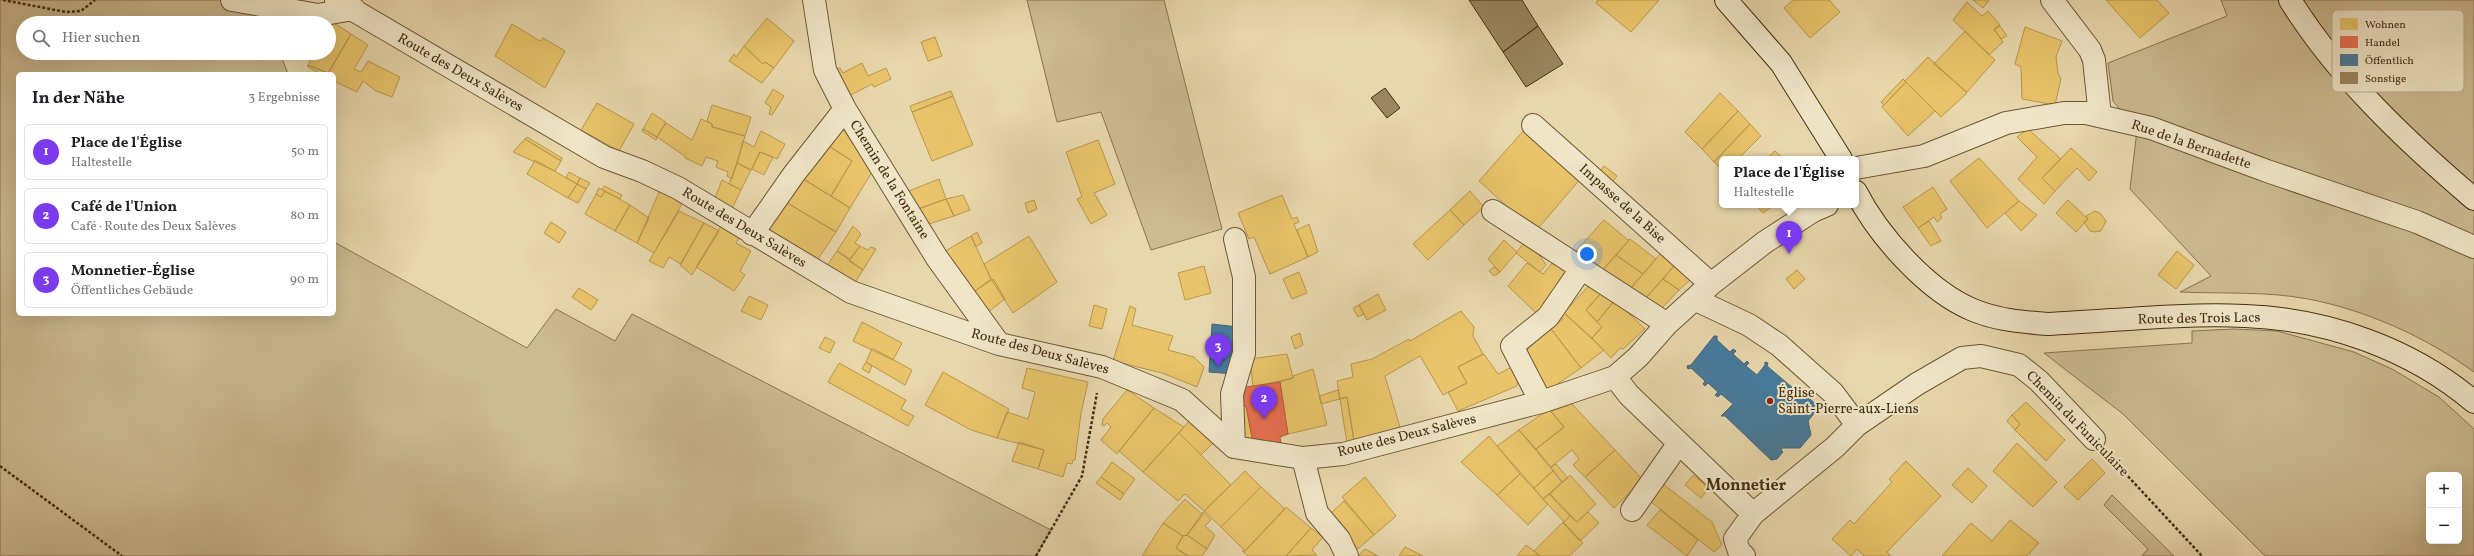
<!DOCTYPE html>
<html lang="de">
<head>
<meta charset="utf-8">
<style>
	body { margin:0; font-family:Vollkorn,serif; background:#f2f2f2; color:#202124 }
	.controls { position:absolute; right:12px; bottom:12px; display:grid; overflow:hidden; border-radius:6px; box-shadow:0 4px 16px #0002 }
	.controls button { width:36px; height:36px; display:grid; place-items:center; padding:0; border:0; border-bottom:1px solid #e0e0e0; background:#fff; color:#202124; font:20px sans-serif }
	.you { position:absolute; left:1587px; top:254px; width:14px; height:14px; margin:-10px; border:3px solid #fff; border-radius:50%; background:#1a73e8; box-shadow:0 0 0 6px #1a73e833 }
	.badge { display:grid; place-items:center; width:26px; height:26px; border-radius:50%; background:#7c3aed; color:#fff; font-size:13px; font-weight:700 }
	.pin { position:absolute; translate:-50% -33px; filter:drop-shadow(0 1px 2px #0008) }
	.pin::after { content:''; position:absolute; top:21px; width:14px; height:12px; background:inherit; clip-path:polygon(0 0,100% 0,50% 100%) }
	.popup { position:absolute; left:1719px; top:156px; width:140px; height:52px; box-sizing:border-box; display:grid; place-content:center; border-radius:6px; background:#fff; filter:drop-shadow(0 1px 3px #0005); font-size:13px; white-space:nowrap; color:#757577 }
	.popup b { font-size:15px; color:#202124 }
	.popup::after { content:''; position:absolute; left:50%; top:100%; margin-left:-8px; border:8px solid transparent; border-top-color:#fff }
	.list { margin:0; padding:0; list-style:none }
	h2 { display:flex; justify-content:space-between; align-items:center; height:52px; margin:0; padding:0 16px; font-size:17px }
	h2 small { font-size:13px; font-weight:400; color:#757577 }
	.list li { display:grid; grid-template-columns:26px 1fr auto; gap:12px; align-items:center; box-sizing:border-box; height:56px; margin:0 8px 8px; padding:0 8px; border:1px solid #e0e0e0; border-radius:6px }
	.list b { display:block; font-size:15px; white-space:nowrap }
	.list p { margin:0; font-size:13px; white-space:nowrap; color:#757577 }
	.list em { font-size:13px; font-style:normal; color:#757577 }
	.icon { flex:none; width:22px; height:22px; fill:none; stroke:currentColor; stroke-width:2; stroke-linecap:round; stroke-linejoin:round }
	.map { position:relative; flex:none; width:2474px; height:556px; overflow:hidden }
	.search { position:absolute; background:#fff; box-shadow:0 4px 16px #0002; left:16px; top:16px; width:320px; height:44px; display:flex; align-items:center; gap:10px; box-sizing:border-box; padding:0 14px; border-radius:22px; color:#757577; font-size:15px }
	.panel { position:absolute; background:#fff; box-shadow:0 4px 16px #0002; left:16px; top:72px; width:320px; height:244px; border-radius:6px }
	.map>svg:first-child { display:block }
	.green { fill:#ccba90; stroke:#88744e; fill-rule:evenodd }
	.homes { fill:#e9c46a; stroke:#b8974e }
	.shops { fill:#e76f51; stroke:#b65c3d }
	.public { fill:#457b9d; stroke:#456472 }
	.building { fill:#99865f; stroke:#442e0d }
	.lines { fill:none; stroke-linecap:round; stroke-linejoin:round }
	.street-casing { stroke:#6d5834; stroke-width:24 }
	.secondary-casing { stroke:#442e0d; stroke-width:24 }
	.path { stroke:#442e0d; stroke-width:2.5; stroke-dasharray:3 2; stroke-linecap:butt }
	.street { stroke:#f0e5c8; stroke-width:22 }
	.secondary { stroke:#f0e5c8; stroke-width:22 }
	.poi-dot { fill:#8f2418; stroke:#f0e5c8; stroke-width:1.5 }
	.labels { text-anchor:middle; dominant-baseline:central; stroke-width:4; stroke-linejoin:round; paint-order:stroke }
	.street-label { font-size:14px; fill:#442e0d; stroke:#f0e5c8 }
	.poi-label { font-size:14px; fill:#442e0d; stroke:#f0e5c8; text-anchor:start }
	.quarter-label { font-size:16px; font-weight:bold; fill:#442e0d; stroke:#f0e5c8 }
	.key { fill:#f0e5c8; stroke:#bcae90; stroke-width:1 }
	.key-label { font-size:11px; fill:#442e0d }
</style>
</head>
<body>
<div class="map">
<svg width="2474" height="556" viewBox="0 0 2474 556">
	<rect width="100%" height="100%" fill="#e8d7ab"/>
	<filter id="stains"><feTurbulence type="fractalNoise" baseFrequency=".005" numOctaves="4"/><feColorMatrix values="0 0 0 0 .2 0 0 0 0 .09 0 0 0 0 .02 0 0 0 .5 -.17"/></filter>
	<radialGradient id="worn" r=".72"><stop offset=".6" stop-color="#630" stop-opacity="0"/><stop offset="1" stop-color="#630" stop-opacity=".3"/></radialGradient>
	<!-- green -->
	<path class="green" d="M0 0H261L269 23H23V53H280L288 74H18V314H334V242L527 348 556 309 615 341 632 314 1051 530 1036 556H0Z
		M1027 0H1164L1222 229 1151 250 1101 112 1057 122Z
		M2221 0H2474V372C2426 337 2366 310 2308 299 2266 291 2223 294 2180 292L2211 276 2130 189 2137 130 2113 101 2108 63 2227 16Z
		M2234 329 2277 331 2354 352 2392 369 2439 397 2474 429V556H2265L2123 414 2044 353 2192 343V331ZM2429 475H2459V541H2429Z
		M2112 495 2174 556H2142L2148 549 2104 505Z"/>
	<!-- homes -->
	<path class="homes" d="M1598 0H1659L1631 32 1596 3Z
		M1793 0H1829L1840 12 1810 38 1784 8Z
		M1973 0H1989L1983 8Z
		M2106 0H2157L2169 13 2140 38Z
		M1967 2 1982 16 1988 11 2000 25 1994 29 2003 42 1989 55 1953 20Z
		M767 18 794 41 774 68 765 62 763 64 744 46Z
		M334 23 351 34 328 73 308 65 312 57 309 54 329 53V31Z
		M512 24 540 41 543 38 565 51 545 88 495 56Z
		M2000 26 2007 36 2001 39 1994 29Z
		M2025 27 2062 41 2056 57 2058 73 2061 79 2055 105 2022 99 2021 67 2015 64Z
		M1965 31 1995 60 1967 92 1934 64Z
		M351 34 368 45 354 69 361 72 368 61 400 77 392 97 376 91 363 81 357 92 334 81V74H328Z
		M935 37 942 56 928 61 921 42Z
		M744 46 763 64 765 62 774 68 762 83 729 61 734 54 736 57Z
		M1928 57 1967 93 1941 117 1905 81Z
		M862 63 868 76 886 68 891 79 874 87 872 84 847 97 836 70 840 68 843 73Z
		M308 65 328 73V74H320L307 66Z
		M1903 79 1906 82 1884 105 1881 102Z
		M1906 82 1935 111 1908 136 1882 107Z
		M773 89 784 96 772 115 769 114 771 107 765 103Z
		M951 91 953 96 912 112 910 106Z
		M1720 93 1738 111 1702 149 1685 132Z
		M953 96 973 145 932 161 912 112Z
		M597 103 634 124 619 151 581 130Z
		M712 105 751 117 745 136 712 127V124L707 121Z
		M1738 111 1750 124 1714 162 1702 149Z
		M652 113 666 122 657 137 643 129Z
		M701 119 712 124V127L745 136 732 179 727 176 728 172 716 167 718 161 706 157 702 166 685 158 686 157 657 137 666 123 692 140Z
		M1750 124 1761 136 1738 159H1722V170L1714 162Z
		M841 126 872 172 850 208 831 196 852 161 826 144Z
		M643 129 657 137 656 140 642 131Z
		M1525 129 1581 178 1535 232 1479 181Z
		M2028 129 2061 159 2042 178 2055 191 2044 204 2018 179 2037 157 2017 137Z
		M761 131 785 144 777 159 760 152 751 170 737 163 743 141 754 147Z
		M527 137 562 158 561 161 525 139Z
		M525 139 561 161 555 171 513 152Z
		M1098 140 1115 184 1094 193 1107 215 1091 224 1077 199 1082 197 1066 152Z
		M826 144 852 161 831 196 800 177Z
		M2071 148 2097 172 2089 181 2077 168 2055 191 2042 178Z
		M1775 151 1784 159H1766Z
		M760 152 773 157 764 175 752 169Z
		M1979 158 2019 201 1987 228 1950 181Z
		M535 160 577 184 568 198 527 174Z
		M737 163 751 170 741 190 729 184Z
		M1604 166 1617 176 1608 187 1596 176Z
		M569 172 580 178 577 184 566 178Z
		M800 177 850 208 836 232 784 201Z
		M580 178 590 183 586 189 577 184Z
		M939 179 946 199 915 210 904 193Z
		M722 180 741 190 730 213 713 203Z
		M577 184 586 189 578 203 568 198Z
		M604 186 622 195 620 199 602 190Z
		M1933 187 1947 209 1940 214 1942 218 1937 222 1934 217 1918 228 1903 207Z
		M599 188 605 191 601 197 596 194Z
		M660 190 683 202 654 253 637 243Z
		M605 191 630 205 615 231 585 214 596 194 601 197Z
		M1470 191 1484 207 1464 225 1450 210Z
		M963 195 970 210 954 216 946 199Z
		M1282 195 1292 219 1297 217 1299 222 1294 224 1308 257 1270 274 1254 237 1249 239 1238 213Z
		M946 199 954 216 923 226 915 210Z
		M1034 200 1037 209 1028 213 1025 203Z
		M2068 200 2088 219 2076 232 2056 213Z
		M784 201 836 232 814 265 764 235Z
		M2019 201 2037 215 2021 231 2005 213Z
		M630 205 649 218 637 243 615 231Z
		M1756 205H1774L1763 213Z
		M1450 210 1464 225 1428 260 1413 244Z
		M679 211 704 223 681 264 669 257 663 268 649 261Z
		M2095 211 2100 213 2106 221 2101 231 2095 232 2090 231 2084 222 2088 219 2086 216Z
		M1604 220 1628 240 1630 239 1601 272 1574 253Z
		M1929 221 1941 241 1931 246 1918 228Z
		M551 222 566 232 559 243 544 233Z
		M704 223 719 231 692 275 680 265Z
		M1309 224 1318 252 1308 257 1297 230Z
		M721 226 739 238 736 243 751 251 740 271 745 275 734 291 696 267Z
		M853 226 861 234 855 243 860 246 850 259 837 251Z
		M977 232 982 243 976 247 971 236Z
		M971 236 991 279 970 295 940 254Z
		M1029 236 1057 282 1013 313 991 279 984 264Z
		M1630 239 1656 259 1643 274 1616 255Z
		M1504 240 1517 252 1500 272 1488 259Z
		M1524 243 1538 253 1546 265 1540 272 1516 253Z
		M860 246 868 250 871 247 876 249 863 270 849 261Z
		M837 251 863 270 854 284 824 270Z
		M2177 251 2194 265 2176 289 2158 275Z
		M1660 254 1674 266 1645 299 1629 290Z
		M1616 255 1643 274 1629 290 1601 272Z
		M1553 262 1567 272 1537 314 1508 286 1527 263 1543 274Z
		M1204 266 1211 293 1185 300 1178 273Z
		M1674 266 1690 280 1679 290 1663 279Z
		M1494 267 1500 272 1494 276 1489 271Z
		M1797 270 1805 279 1794 289 1786 279Z
		M1299 272 1307 293 1292 299 1283 279Z
		M993 279 1005 299 987 313 972 293Z
		M1663 279 1679 290 1662 308 1645 299Z
		M1591 283 1603 291 1586 310 1602 327 1592 338 1564 313Z
		M579 288 598 300 591 310 572 297Z
		M1603 291 1615 300 1597 322 1586 310Z
		M1378 294 1386 310 1367 320 1359 305Z
		M749 296 768 305 761 320 741 311Z
		M1615 300 1645 329 1623 349 1620 348 1611 358 1592 338 1602 327 1597 322Z
		M1094 305 1107 309 1102 329 1089 326Z
		M1359 305 1364 314 1358 317 1353 308Z
		M1130 306 1136 309 1132 325 1173 336 1168 350 1194 357 1204 367 1197 387 1162 373 1113 361Z
		M1461 311 1474 327 1473 336 1483 354 1458 367 1467 383 1443 395 1420 356 1385 376 1400 427 1354 441 1347 397 1340 399 1337 381 1353 377 1351 364 1372 359 1409 339 1410 341Z
		M1564 313 1604 350 1581 368 1551 329 1563 319 1560 317Z
		M862 322 902 343 893 360 853 341Z
		M1551 329 1581 368 1547 391 1522 354Z
		M1300 333 1303 345 1295 349 1291 337Z
		M825 337 835 342 830 353 819 348Z
		M872 348 912 370 905 385 866 362Z
		M1287 354 1293 378 1253 387 1250 359Z
		M1484 354 1498 374 1514 366 1518 378 1517 386 1458 411 1448 392 1467 383 1458 367Z
		M866 362 872 366 869 373 862 369Z
		M839 363 906 400 901 409 914 416 908 426 828 382Z
		M1027 368 1088 382 1081 413 1075 460H1073L1072 464 1067 463 1063 477 1038 469 1044 450 997 438 1007 412 1028 419 1035 392 1022 388Z
		M1313 369 1327 425 1288 434 1280 382 1293 378V376Z
		M943 372 1009 409 997 438 971 430 925 405Z
		M1127 390 1154 408 1117 454 1101 440 1111 427 1107 423 1104 426 1102 425 1103 419Z
		M1338 390 1340 399 1321 404 1319 396Z
		M1347 397 1354 441 1347 443 1340 399Z
		M2026 402 2065 440 2046 461 2015 430 2020 424 2012 415Z
		M1572 404 1615 450 1585 477 1573 465 1579 459 1572 450 1551 467 1536 449 1564 427 1549 409 1552 411Z
		M1239 405 1246 406 1253 443 1245 438Z
		M1154 408 1184 427 1143 472 1119 451Z
		M1549 409 1564 427 1536 449 1519 430Z
		M2012 415 2020 424 2015 430 2007 421Z
		M1189 421 1214 442 1201 455 1179 433Z
		M1519 430 1553 471 1534 488 1497 446Z
		M1179 433 1231 485 1204 511 1185 494 1178 501 1143 472Z
		M1489 436 1520 474 1497 495 1461 462Z
		M1019 442 1044 450 1038 469 1012 461Z
		M2017 443 2057 482 2033 507 1993 471Z
		M1615 450 1643 480 1614 508 1585 477Z
		M2092 459 2105 473 2078 500 2064 487Z
		M1906 461 1941 496 1887 552 1891 556H1864L1857 549 1851 556 1832 539 1850 520 1854 524 1892 482 1889 479Z
		M1112 462 1135 479 1124 494 1101 477Z
		M1556 464 1568 478 1562 482 1551 467Z
		M1968 468 1987 486 1972 503 1952 485Z
		M1245 471 1261 487 1221 527 1204 511Z
		M1553 471 1562 482 1543 499 1534 488Z
		M1520 474 1548 504 1528 525 1497 495Z
		M1570 475 1596 504 1577 522 1550 494Z
		M1693 475 1709 488 1701 498 1685 485Z
		M1101 477 1124 494 1120 500 1096 483Z
		M1365 477 1396 516 1374 535 1342 497Z
		M1663 484 1712 522 1722 545 1714 552 1650 501Z
		M1261 487 1285 509 1245 551 1221 527Z
		M1549 494 1570 516 1564 522 1543 499Z
		M1185 499 1203 515 1187 535 1183 536 1163 523Z
		M1344 501 1374 535 1358 549 1330 514Z
		M1286 507 1311 528 1286 556H1248L1242 551H1245Z
		M1660 510 1698 540 1687 556 1647 525Z
		M1203 512 1211 520 1205 526 1215 535 1207 549 1187 535Z
		M1588 512 1599 523 1580 541 1563 523 1570 516 1577 522Z
		M2010 520 2039 543 2027 556H1942L1971 523 1992 541Z
		M1563 522 1583 543 1569 556H1540L1534 551Z
		M1163 523 1183 536 1176 548 1187 556H1142Z
		M1311 528 1323 537 1312 550 1317 555 1286 556Z
		M1187 535 1207 549 1202 556H1189L1176 548 1183 536Z
		M1526 545 1534 551 1540 556H1517Z
		M1405 547 1423 556H1399Z
		M1365 549 1378 556H1358Z"/>
	<!-- shops -->
	<path class="shops" d="M1280 382 1288 434 1280 437 1281 446 1253 443 1246 406 1239 405V388Z"/>
	<!-- public -->
	<path class="public" d="M1212 324 1238 327 1234 374 1209 372Z
		M1714 336H1717V340L1730 352 1733 349 1736 351 1733 354 1744 364 1747 361 1749 363 1746 366 1757 375 1765 365V362L1768 363 1767 366 1794 389 1796 387 1819 407 1808 421 1811 435 1800 448H1782L1781 450 1783 452 1777 459 1771 460 1725 416H1721L1733 404 1721 394 1718 397 1715 395 1718 392 1708 383 1705 386 1703 384 1705 381 1691 368 1688 369 1687 366 1691 365Z"/>
	<!-- building -->
	<path class="building" d="M1469 0H1522L1538 26 1503 52Z
		M1538 26 1563 64 1526 87 1503 52Z
		M1385 88 1400 108 1387 118 1371 98Z"/>
	<g class="lines">
		<defs>
			<path id="street" d="M232 0 318 15 354 9
				M336 0 604 157 642 171 678 188 851 292 999 344 1102 367 1182 400 1234 447 1303 458 1343 454 1541 402 1615 377 1638 357 1667 324 1711 284 1765 242 1813 211 1827 205
				M814 0 825 70 845 109 937 258 999 344
				M2052 0 2090 50 2094 60 2100 116
				M1533 125 1711 284
				M1856 168 1924 156 2006 123 2064 113H2086L2151 128 2267 171 2417 222 2474 247
				M1493 211 1667 324
				M752 234 794 174 845 109
				M1694 299 1749 325 1779 345 1833 393 1857 425
				M1615 377 1629 395 1753 514
				M1541 402 1512 346 1548 317 1581 269
				M1234 447 1232 394 1244 353V277L1235 239
				M1303 458 1317 513 1339 539 1347 556
				M1632 510 1679 443
				M1744 556 1739 551 1735 539 1753 514 1835 447 1857 425 1917 384 1962 358 1981 356 2019 365 2039 381 2094 439"/>
			<path id="secondary" d="M1726 0 1781 63 1841 159
				M2290 0C2337 76 2406 141 2474 199
				M1856 192C1878 235 1927 291 1973 310 1997 320 2022 322 2048 324 2112 321 2181 313 2245 316 2327 319 2412 349 2474 402"/>
		</defs>
		<!-- street casing -->
		<use href="#street" class="street-casing"/>
		<!-- secondary casing -->
		<use href="#secondary" class="secondary-casing"/>
		<!-- path -->
		<path class="path" d="M3 0 66 12 81 11 95 0
			M2111 458 2202 556
			M0 466 122 556
			M1036 556 1082 476 1097 393"/>
		<!-- street -->
		<use href="#street" class="street"/>
		<!-- secondary -->
		<use href="#secondary" class="secondary"/>
	</g>
	<!-- markers -->
	<circle class="poi-dot" cx="1770" cy="401" r="4"/>
	<g class="labels">
		<!-- street labels -->
		<g class="street-label">
			<text transform="translate(460 73) rotate(30)">Route des Deux Salèves</text>
			<text transform="translate(2191 145) rotate(19)">Rue de la Bernadette</text>
			<text transform="translate(889 180) rotate(58)">Chemin de la Fontaine</text>
			<text transform="translate(1622 204) rotate(42)">Impasse de la Bise</text>
			<text transform="translate(744 228) rotate(31)">Route des Deux Salèves</text>
			<text transform="translate(2199 319) rotate(-1)">Route des Trois Lacs</text>
			<text transform="translate(1040 352) rotate(15)">Route des Deux Salèves</text>
			<text transform="translate(2077 424) rotate(46)">Chemin du Funiculaire</text>
			<text transform="translate(1407 436) rotate(-14)">Route des Deux Salèves</text>
		</g>
		<!-- poi labels -->
		<g class="poi-label">
			<text x="1778" y="393">Église<tspan x="1778" dy="16">Saint-Pierre-aux-Liens</tspan></text>
		</g>
		<!-- quarter labels -->
		<g class="quarter-label">
			<text x="1746" y="486">Monnetier</text>
		</g>
	</g>
	<!-- legend -->
	<rect x="2332" y="10" width="132" height="82" rx="6" class="key"/>
	<rect x="2340" y="18" width="18" height="12" fill="#e9c46a"/>
	<rect x="2340" y="36" width="18" height="12" fill="#e76f51"/>
	<rect x="2340" y="54" width="18" height="12" fill="#457b9d"/>
	<rect x="2340" y="72" width="18" height="12" fill="#99865f"/>
	<g class="key-label">
		<text x="2365" y="28">Wohnen</text>
		<text x="2365" y="46">Handel</text>
		<text x="2365" y="64">Öffentlich</text>
		<text x="2365" y="82">Sonstige</text>
	</g>
	<rect width="100%" height="100%" filter="url(#stains)"/>
	<rect width="100%" height="100%" fill="url(#worn)"/>
</svg>
<div class="controls">
<button>+</button>
<button>−</button>
</div>
<div class="you"></div>
<div class="pin badge" style="left:1789px;top:254px">1</div>
<div class="popup"><b>Place de l'Église</b>Haltestelle</div>
<div class="pin badge" style="left:1264px;top:419px">2</div>
<div class="pin badge" style="left:1218px;top:367px">3</div>
<div class="search"><svg class="icon" aria-label="search" viewBox="0 0 24 24"><circle cx="10" cy="10" r="6"/><path d="M15 15l6 6"/></svg>Hier suchen</div>
<section class="panel">
<h2>In der Nähe<small>3 Ergebnisse</small></h2>
<ul class="list">
<li><span class="badge">1</span><div><b>Place de l'Église</b><p>Haltestelle</p></div><em>50 m</em></li>
<li><span class="badge">2</span><div><b>Café de l'Union</b><p>Café · Route des Deux Salèves</p></div><em>80 m</em></li>
<li><span class="badge">3</span><div><b>Monnetier-Église</b><p>Öffentliches Gebäude</p></div><em>90 m</em></li>
</ul>
</section>
</div>
</body>
</html>
